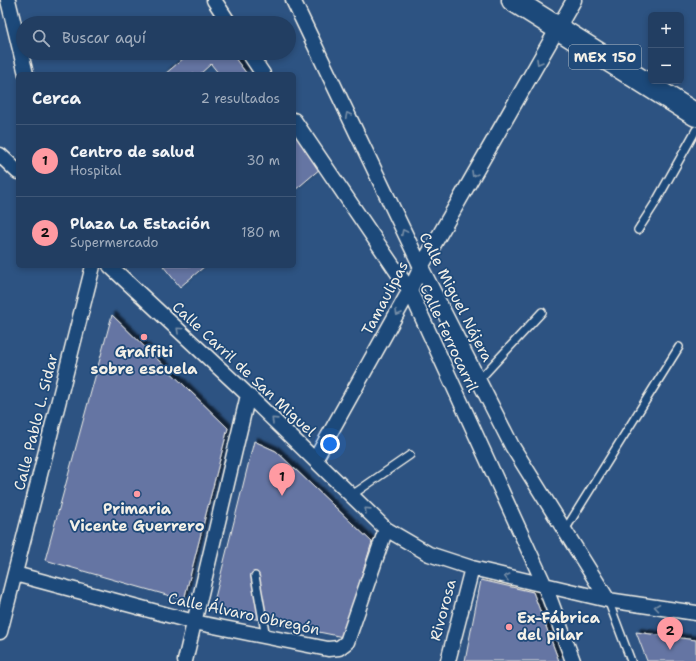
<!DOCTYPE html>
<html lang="es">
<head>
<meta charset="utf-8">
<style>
	body { margin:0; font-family:"Shantell Sans",sans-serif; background:#2e496b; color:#f1f3f6 }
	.controls { position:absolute; right:12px; top:12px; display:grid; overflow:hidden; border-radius:6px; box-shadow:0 2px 6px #0003 }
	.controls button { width:36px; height:36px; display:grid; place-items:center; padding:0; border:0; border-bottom:1px solid #3f5777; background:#223e62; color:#f1f3f6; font:20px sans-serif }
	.you { position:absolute; left:330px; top:444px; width:14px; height:14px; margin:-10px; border:3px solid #fff; border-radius:50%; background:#1a73e8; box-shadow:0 0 0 6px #1a73e833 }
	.badge { display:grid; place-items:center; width:26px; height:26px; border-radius:50%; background:#ff9aa2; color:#111; font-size:13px; font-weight:700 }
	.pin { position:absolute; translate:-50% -33px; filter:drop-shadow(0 1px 2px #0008) }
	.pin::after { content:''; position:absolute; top:21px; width:14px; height:12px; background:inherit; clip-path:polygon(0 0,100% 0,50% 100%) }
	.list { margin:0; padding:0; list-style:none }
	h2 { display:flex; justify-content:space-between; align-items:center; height:52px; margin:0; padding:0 16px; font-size:17px }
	h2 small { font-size:13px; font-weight:400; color:#a2aebe }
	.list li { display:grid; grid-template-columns:26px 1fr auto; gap:12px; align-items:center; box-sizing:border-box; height:72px; padding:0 16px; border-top:1px solid #3f5777 }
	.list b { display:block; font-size:15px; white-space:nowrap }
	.list p { margin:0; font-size:13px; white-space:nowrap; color:#a2aebe }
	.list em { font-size:13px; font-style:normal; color:#a2aebe }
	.icon { flex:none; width:22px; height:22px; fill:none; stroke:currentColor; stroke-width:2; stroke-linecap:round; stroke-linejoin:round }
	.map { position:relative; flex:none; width:696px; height:661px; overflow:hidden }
	.search { position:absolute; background:#223e62; box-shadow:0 2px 6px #0003; left:16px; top:16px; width:280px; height:44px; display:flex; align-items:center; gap:10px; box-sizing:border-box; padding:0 14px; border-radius:22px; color:#a2aebe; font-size:15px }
	.panel { position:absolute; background:#223e62; box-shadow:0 2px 6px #0003; left:16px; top:72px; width:280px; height:196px; border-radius:6px }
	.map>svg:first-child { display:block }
	.building { fill:#6575a3; stroke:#f4f1e8; filter:url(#shadow) }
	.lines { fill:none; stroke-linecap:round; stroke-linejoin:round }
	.lane-casing { stroke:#f4f1e8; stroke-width:10 }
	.street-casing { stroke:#f4f1e8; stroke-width:17 }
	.primary-casing { stroke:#f4f1e8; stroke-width:25 }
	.lane { stroke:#1f4a7a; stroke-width:7 }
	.street { stroke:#1f4a7a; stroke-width:14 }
	.primary { stroke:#1f4a7a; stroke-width:22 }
	.oneway { stroke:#748da6 }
	.poi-dot { fill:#ff9aa2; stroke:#1f4a7a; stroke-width:1.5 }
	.labels { text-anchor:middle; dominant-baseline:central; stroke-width:3.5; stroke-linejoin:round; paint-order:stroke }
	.shield { fill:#1f4a7a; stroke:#b4bfc7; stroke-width:1 }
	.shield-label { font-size:14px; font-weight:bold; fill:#f4f1e8 }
	.street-label { font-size:15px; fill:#f4f1e8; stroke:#1f4a7a }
	.poi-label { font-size:15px; font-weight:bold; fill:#f4f1e8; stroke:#1f4a7a }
</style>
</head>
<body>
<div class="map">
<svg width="696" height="661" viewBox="0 0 696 661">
	<defs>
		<filter id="shadow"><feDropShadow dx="3.5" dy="-3.5" stdDeviation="1" flood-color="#0009"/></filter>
	</defs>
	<rect width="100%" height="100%" fill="#2d5382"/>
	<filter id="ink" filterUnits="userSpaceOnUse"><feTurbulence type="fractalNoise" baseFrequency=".025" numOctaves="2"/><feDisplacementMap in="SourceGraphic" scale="8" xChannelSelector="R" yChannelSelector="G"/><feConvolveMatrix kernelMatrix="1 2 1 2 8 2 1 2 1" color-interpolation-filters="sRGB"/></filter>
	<g filter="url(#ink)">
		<!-- building -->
		<path class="building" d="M190 53H231L247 74H219L211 64 200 74H165Z
			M294 133 321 168 294 191Z
			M163 266H205L180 287Z
			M112 315 228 428 184 600 45 560Z
			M254 441 276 451 372 542 343 637 212 610Z
			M481 580 533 592 559 661H465Z
			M636 632 696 640V661H647Z"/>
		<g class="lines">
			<defs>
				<path id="lane" d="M638 230 654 205 696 130
					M479 380 542 312
					M352 495 410 455
					M565 530 679 347
					M255 576 266 637
					M608 600 631 661"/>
				<path id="street" d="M8 0 26 74
					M214 0 229 23
					M293 0 421 267 512 446 608 600
					M249 53 263 74
					M294 120 410 291 545 586 573 661
					M0 155 18 172
					M110 266 248 395 386 529 429 554 472 568 608 600 696 613
					M315 460 411 288 421 267 574 0
					M15 574 194 622 328 649 339 648 347 642 386 529
					M0 632 93 266
					M185 661 248 395
					M448 661 472 568"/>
				<path id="primary" d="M513 0 696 115"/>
			</defs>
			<!-- lane casing -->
			<use href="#lane" class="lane-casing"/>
			<!-- street casing -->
			<use href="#street" class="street-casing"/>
			<!-- primary casing -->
			<use href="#primary" class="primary-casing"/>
			<!-- lane -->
			<use href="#lane" class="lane"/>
			<!-- street -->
			<use href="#street" class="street"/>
			<!-- primary -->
			<use href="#primary" class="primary"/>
		</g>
		<!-- one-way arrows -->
		<defs><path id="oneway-chevron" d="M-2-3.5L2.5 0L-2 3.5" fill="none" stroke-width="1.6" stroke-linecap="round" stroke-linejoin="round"/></defs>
		<g class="oneway">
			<use href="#oneway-chevron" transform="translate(539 62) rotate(120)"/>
			<use href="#oneway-chevron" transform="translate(348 115) rotate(-116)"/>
			<use href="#oneway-chevron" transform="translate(474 174) rotate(120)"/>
			<use href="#oneway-chevron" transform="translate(404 232) rotate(-116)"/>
			<use href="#oneway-chevron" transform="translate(398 313) rotate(119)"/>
			<use href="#oneway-chevron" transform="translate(179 330) rotate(-137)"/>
			<use href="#oneway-chevron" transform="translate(274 420) rotate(-136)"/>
			<use href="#oneway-chevron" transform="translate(367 510) rotate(-136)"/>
			<use href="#oneway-chevron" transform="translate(507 577) rotate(-166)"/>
			<use href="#oneway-chevron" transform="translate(657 607) rotate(-172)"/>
		</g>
	</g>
	<!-- markers -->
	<g class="poi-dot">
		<circle cx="144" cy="337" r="4"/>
		<circle cx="137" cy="494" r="4"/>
		<circle cx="509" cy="627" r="4"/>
	</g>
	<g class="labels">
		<!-- shield labels -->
		<rect class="shield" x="569" y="45" width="72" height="24" rx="3"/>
		<g class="shield-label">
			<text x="605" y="57">MEX 150</text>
		</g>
		<!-- street labels -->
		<g class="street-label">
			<text transform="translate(456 297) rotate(63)">Calle Miguel Nájera</text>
			<text transform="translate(385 298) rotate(-62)">Tamaulipas</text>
			<text transform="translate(449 338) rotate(65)">Calle Ferrocarril</text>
			<text transform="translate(244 369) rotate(43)">Calle Carril de San Miguel</text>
			<text transform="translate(36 422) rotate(-76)">Calle Pablo L. Sidar</text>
			<text transform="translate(443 610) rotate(-75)">Rivorosa</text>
			<text transform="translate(244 614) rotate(12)">Calle Álvaro Obregón</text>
		</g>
		<!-- poi labels -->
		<g class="poi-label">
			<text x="144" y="352">Graffiti<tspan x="144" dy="17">sobre escuela</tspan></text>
			<text x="137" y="509">Primaria<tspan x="137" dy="17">Vicente Guerrero</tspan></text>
			<text x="517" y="618" text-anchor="start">Ex-Fábrica<tspan x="517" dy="17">del pilar</tspan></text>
		</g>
	</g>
</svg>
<div class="controls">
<button>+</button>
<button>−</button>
</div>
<div class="you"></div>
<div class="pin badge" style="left:282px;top:496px">1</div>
<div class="pin badge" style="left:670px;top:650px">2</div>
<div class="search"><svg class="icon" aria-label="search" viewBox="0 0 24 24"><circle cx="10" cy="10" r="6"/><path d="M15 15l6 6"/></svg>Buscar aquí</div>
<section class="panel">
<h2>Cerca<small>2 resultados</small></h2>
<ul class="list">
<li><span class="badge">1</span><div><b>Centro de salud</b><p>Hospital</p></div><em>30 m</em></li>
<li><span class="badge">2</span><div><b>Plaza La Estación</b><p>Supermercado</p></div><em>180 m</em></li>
</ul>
</section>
</div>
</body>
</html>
